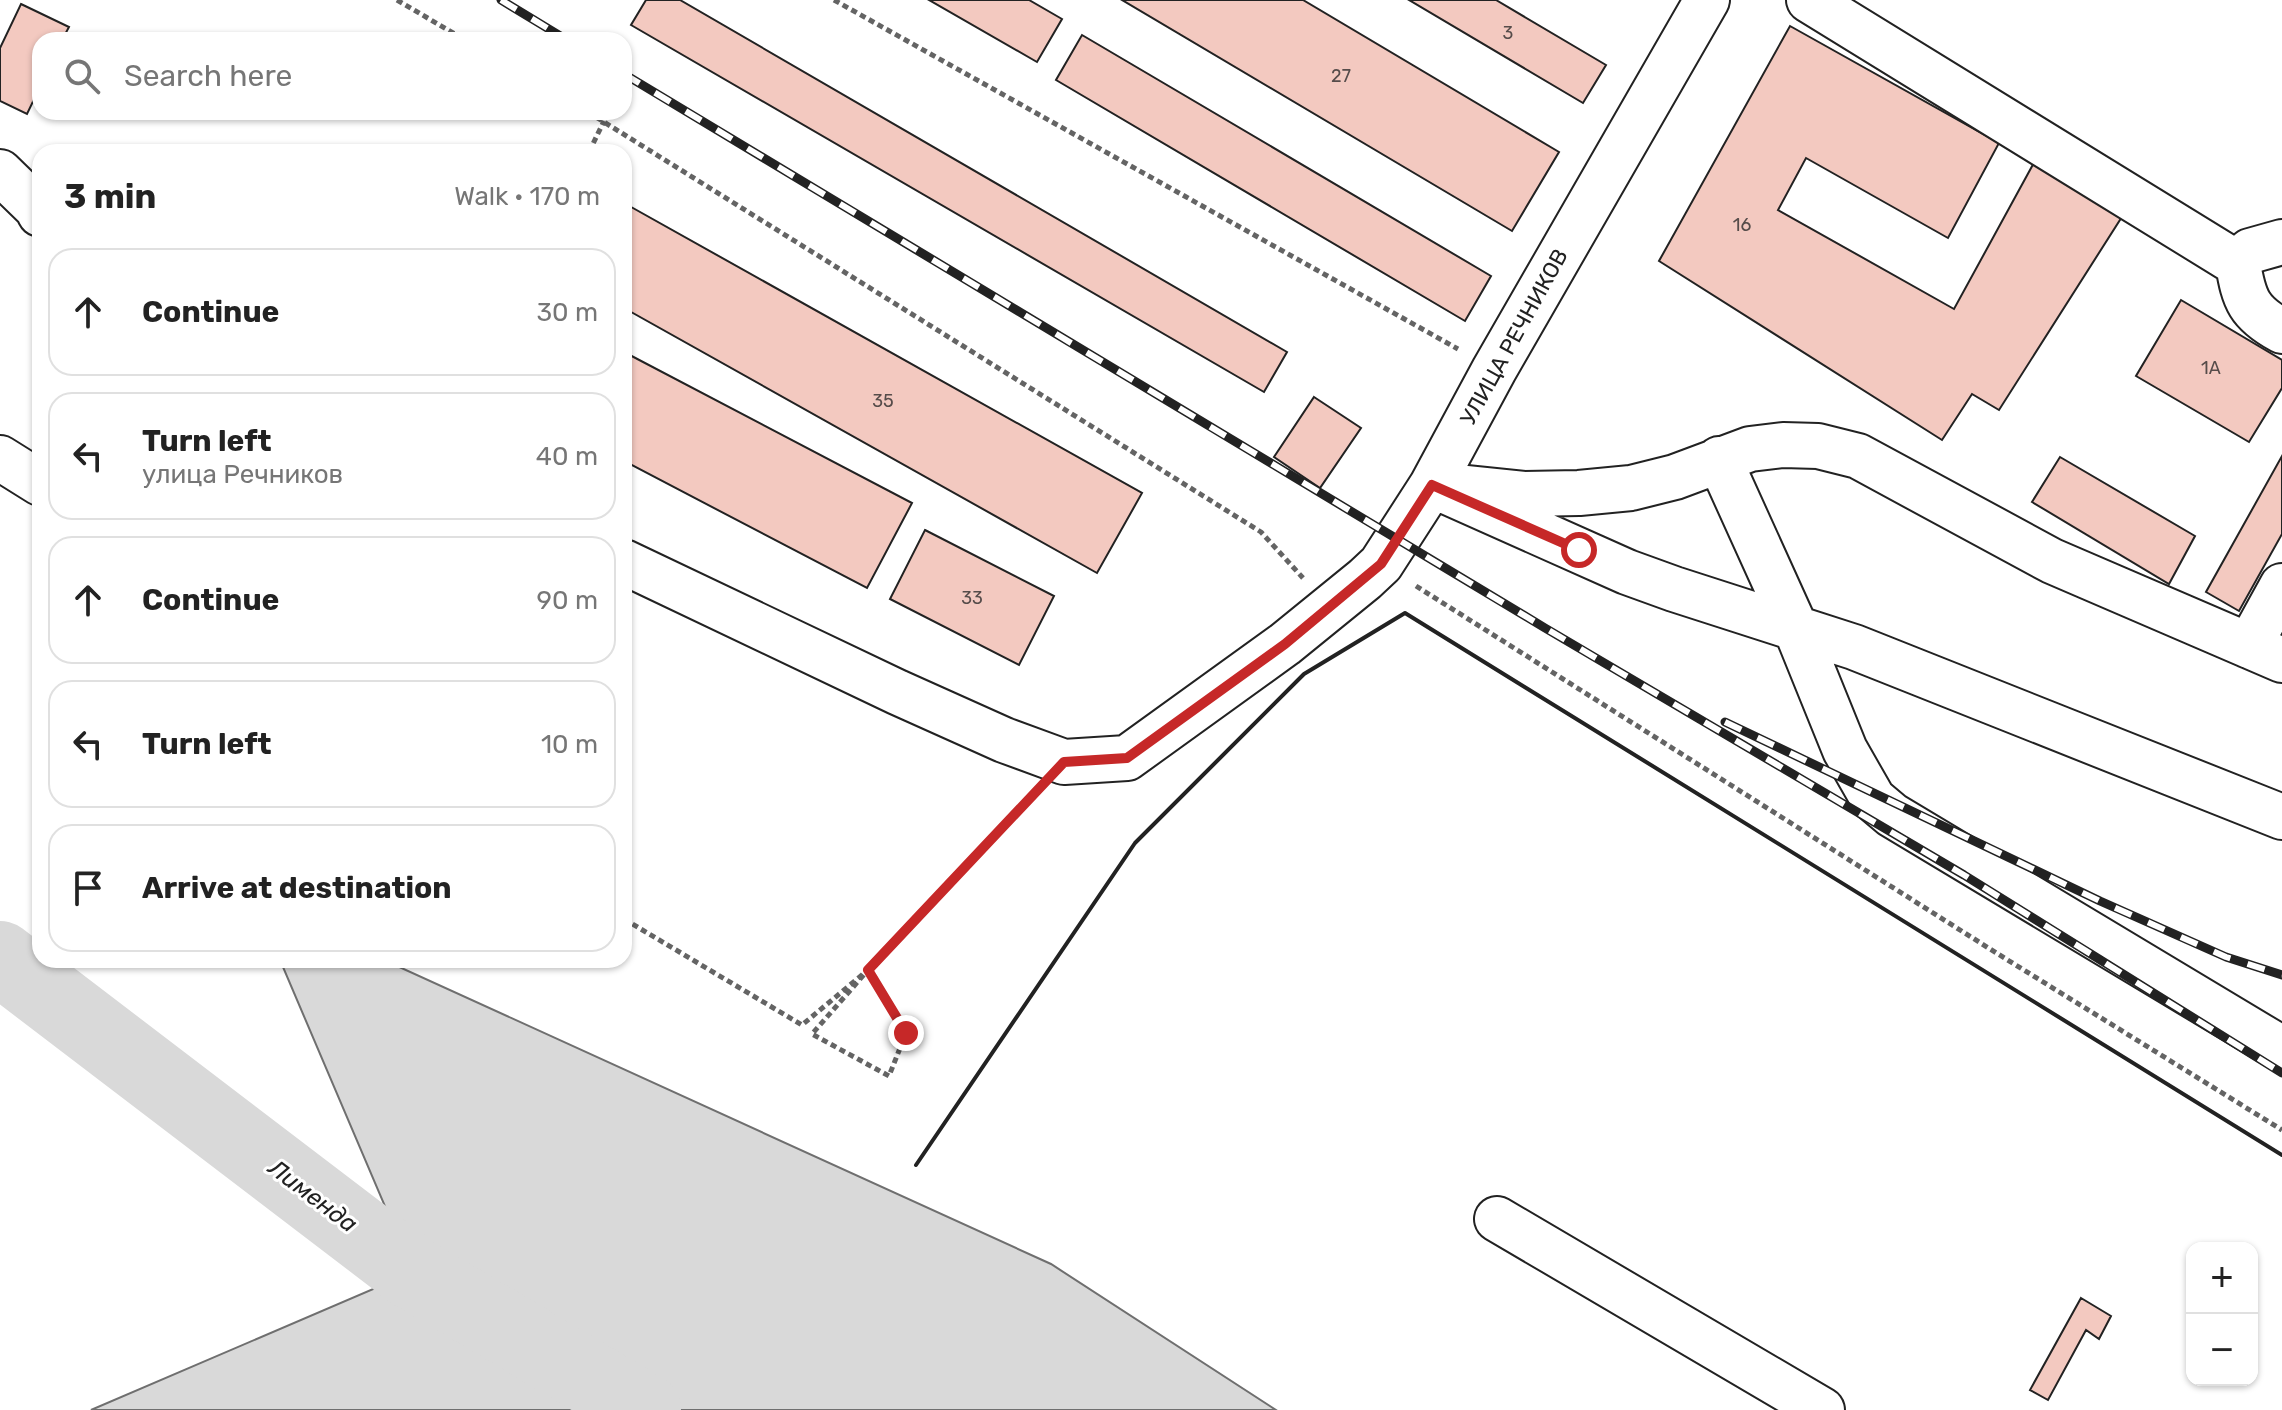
<!DOCTYPE html>
<html lang="en">
<head>
<meta charset="utf-8">
<style>
	body { margin:0; font-family:Rubik,sans-serif; background:#f2f2f2; color:#222 }
	.controls { position:absolute; right:24px; bottom:24px; display:grid; overflow:hidden; border-radius:16px; box-shadow:0 2px 6px #0004 }
	.controls button { width:72px; height:72px; display:grid; place-items:center; padding:0; border:0; border-bottom:2px solid #e0e0e0; background:#fff; color:#222; font:40px sans-serif }
	.stop { position:absolute; width:24px; height:24px; margin:-18px; border:6px solid #c62828; border-radius:50%; background:#fff }
	.stop.end { background:#c62828; border-color:#fff; box-shadow:0 2px 8px #0008 }
	.list { margin:0; padding:0; list-style:none }
	h2 { display:flex; justify-content:space-between; align-items:center; height:104px; margin:0; padding:0 32px; font-size:34px }
	h2 small { font-size:26px; font-weight:400; color:#767676 }
	.list li { display:grid; grid-template-columns:52px 1fr auto; gap:24px; align-items:center; box-sizing:border-box; height:128px; margin:0 16px 16px; padding:0 16px; border:2px solid #e0e0e0; border-radius:24px }
	.list b { display:block; font-size:30px; white-space:nowrap }
	.list p { margin:0; font-size:26px; white-space:nowrap; color:#767676 }
	.list em { font-size:26px; font-style:normal; color:#767676 }
	.icon { flex:none; width:44px; height:44px; fill:none; stroke:currentColor; stroke-width:2; stroke-linecap:round; stroke-linejoin:round }
	.map { position:relative; flex:none; width:2282px; height:1410px; overflow:hidden }
	.search { position:absolute; background:#fff; box-shadow:0 2px 6px #0004; left:32px; top:32px; width:600px; height:88px; display:flex; align-items:center; gap:20px; box-sizing:border-box; padding:0 28px; border-radius:24px; color:#767676; font-size:30px }
	.panel { position:absolute; background:#fff; box-shadow:0 2px 6px #0004; left:32px; top:144px; width:600px; height:824px; border-radius:24px }
	.map>svg:first-child { display:block }
	.water { fill:#d9d9d9; stroke:#6f6f6f; stroke-width:2 }
	.lines { fill:none; stroke-linecap:round; stroke-linejoin:round }
	.river { stroke:#d9d9d9; stroke-width:74 }
	.building { fill:#f3c9c0; stroke:#222; stroke-width:2 }
	.minor-casing { stroke:#222; stroke-width:48 }
	.path { stroke:#646464; stroke-width:5; stroke-dasharray:6 4; stroke-linecap:butt }
	.minor { stroke:#fff; stroke-width:44 }
	.rail-casing { stroke:#222; stroke-width:9 }
	.rail { stroke:#fff; stroke-width:6; stroke-dasharray:18; stroke-linecap:butt }
	.wall { stroke:#222; stroke-width:4 }
	.route { stroke:#c62828; stroke-width:10 }
	.labels { text-anchor:middle; dominant-baseline:central; stroke-width:6; stroke-linejoin:round; paint-order:stroke }
	.number-label { font-size:18px; fill:#564c4a }
	.street-label { font-size:22px; fill:#222; stroke:#fff }
	.water-label { font-size:24px; font-style:italic; fill:#222; stroke:#fff }
</style>
</head>
<body>
<div class="map">
<svg width="2282" height="1410" viewBox="0 0 2282 1410">
	<rect width="100%" height="100%" fill="#fff"/>
	<!-- water -->
	<path class="water" d="M280 960H384L1051 1264 1276 1410H91L413 1272Z"/>
	<g class="lines">
		<!-- river -->
		<path class="river" d="M0 958 413 1273 644 1410"/>
	</g>
	<!-- building -->
	<path class="building" d="M646 0H680L1287 352 1264 392 631 25Z
		M929 0H1029L1062 19 1037 62Z
		M1122 0H1303L1559 152 1512 231Z
		M1409 0H1496L1606 65 1583 103Z
		M21 4 69 27 62 40H40V87L27 114 0 101V48Z
		M1790 26 1999 143 1948 238 1806 158 1778 210 1954 309 2036 159 2125 212 1999 410 1972 394 1942 440 1659 261Z
		M1082 35 1491 276 1465 321 1056 80Z
		M624 203 1142 493 1097 573 624 308Z
		M2181 300 2282 360V388L2249 442 2136 376Z
		M624 352 912 503 867 588 624 461Z
		M1314 397 1361 428 1320 488 1274 457Z
		M2282 456V534L2239 611 2206 592Z
		M2060 457 2195 536 2169 584 2032 502Z
		M925 530 1054 596 1019 665 890 599Z
		M2081 1298 2111 1316 2099 1339 2086 1330 2048 1400 2030 1390Z"/>
	<g class="lines">
		<defs>
			<path id="minor" d="M1809 0 2238 264
				M0 172 37 208 40 214
				M2238 264C2244 300 2249 313 2282 331
				M2238 264 2250 251 2282 242
				M0 458 40 483
				M1719 459 1796 629 1845 750 1873 799 1892 815 2282 1049
				M1432 485 1627 572 1674 589 1854 647 2282 817
				M1468 488 1524 494 1579 493 1631 488 1675 477 1750 449 1783 445 1818 446 1858 456 2052 561 2282 660
				M624 562 897 692 1004 740 1064 762 1127 758 1285 644 1365 579 1381 564 1432 485 1494 370 1707 0
				M2249 646 2282 586
				M1497 1219 1822 1410"/>
		</defs>
		<!-- minor casing -->
		<use href="#minor" class="minor-casing"/>
		<!-- path -->
		<path class="path" d="M397 0 465 40
			M834 0 1458 349
			M588 112 1261 532 1303 578
			M589 152 604 121
			M1416 586 1998 954 2282 1130
			M624 919 802 1025 868 970 1033 794
			M868 970 906 1033 889 1076 812 1034Z"/>
		<!-- minor -->
		<use href="#minor" class="minor"/>
		<defs>
			<path id="rail" d="M501 0 567 40
				M624 74 1545 628 1964 875 2282 1073
				M1725 722 2100 901 2226 957 2282 975"/>
		</defs>
		<!-- rail casing -->
		<use href="#rail" class="rail-casing"/>
		<!-- rail -->
		<use href="#rail" class="rail"/>
		<!-- wall -->
		<path class="wall" d="M916 1165 1135 843 1304 674 1405 613 2282 1155"/>
	</g>
	<g class="lines">
		<!-- route -->
		<path class="route" d="M906 1033 868 970 1064 762 1127 758 1285 644 1381 564 1432 485 1579 550"/>
	</g>
	<g class="labels">
		<!-- number labels -->
		<g class="number-label">
			<text x="1508" y="33">3</text>
			<text x="1341" y="76">27</text>
			<text x="1742" y="225">16</text>
			<text x="2211" y="368">1А</text>
			<text x="883" y="401">35</text>
			<text x="972" y="598">33</text>
		</g>
		<!-- street labels -->
		<g class="street-label">
			<text transform="translate(1514 337) rotate(-61)">УЛИЦА РЕЧНИКОВ</text>
		</g>
		<!-- water labels -->
		<g class="water-label">
			<text transform="translate(313 1196) rotate(37)">Лименда</text>
		</g>
	</g>
</svg>
<div class="controls">
<button>+</button>
<button>−</button>
</div>
<div class="stop" style="left:1579px;top:550px"></div>
<div class="stop end" style="left:906px;top:1033px"></div>
<div class="search"><svg class="icon" aria-label="search" viewBox="0 0 24 24"><circle cx="10" cy="10" r="6"/><path d="M15 15l6 6"/></svg>Search here</div>
<section class="panel">
<h2>3 min<small>Walk · 170 m</small></h2>
<ul class="list">
<li><svg class="icon" aria-label="ahead" viewBox="0 0 24 24"><path d="M12 20V5M6 11l6-6 6 6"/></svg><div><b>Continue</b></div><em>30 m</em></li>
<li><svg class="icon" aria-label="left" viewBox="0 0 24 24"><path d="M17 20v-9H6M10 6l-5 5 5 5"/></svg><div><b>Turn left</b><p>улица Речников</p></div><em>40 m</em></li>
<li><svg class="icon" aria-label="ahead" viewBox="0 0 24 24"><path d="M12 20V5M6 11l6-6 6 6"/></svg><div><b>Continue</b></div><em>90 m</em></li>
<li><svg class="icon" aria-label="left" viewBox="0 0 24 24"><path d="M17 20v-9H6M10 6l-5 5 5 5"/></svg><div><b>Turn left</b></div><em>10 m</em></li>
<li><svg class="icon" aria-label="arrive" viewBox="0 0 24 24"><path d="M6 21V4h12l-3 4 3 4H6"/></svg><div><b>Arrive at destination</b></div></li>
</ul>
</section>
</div>
</body>
</html>
